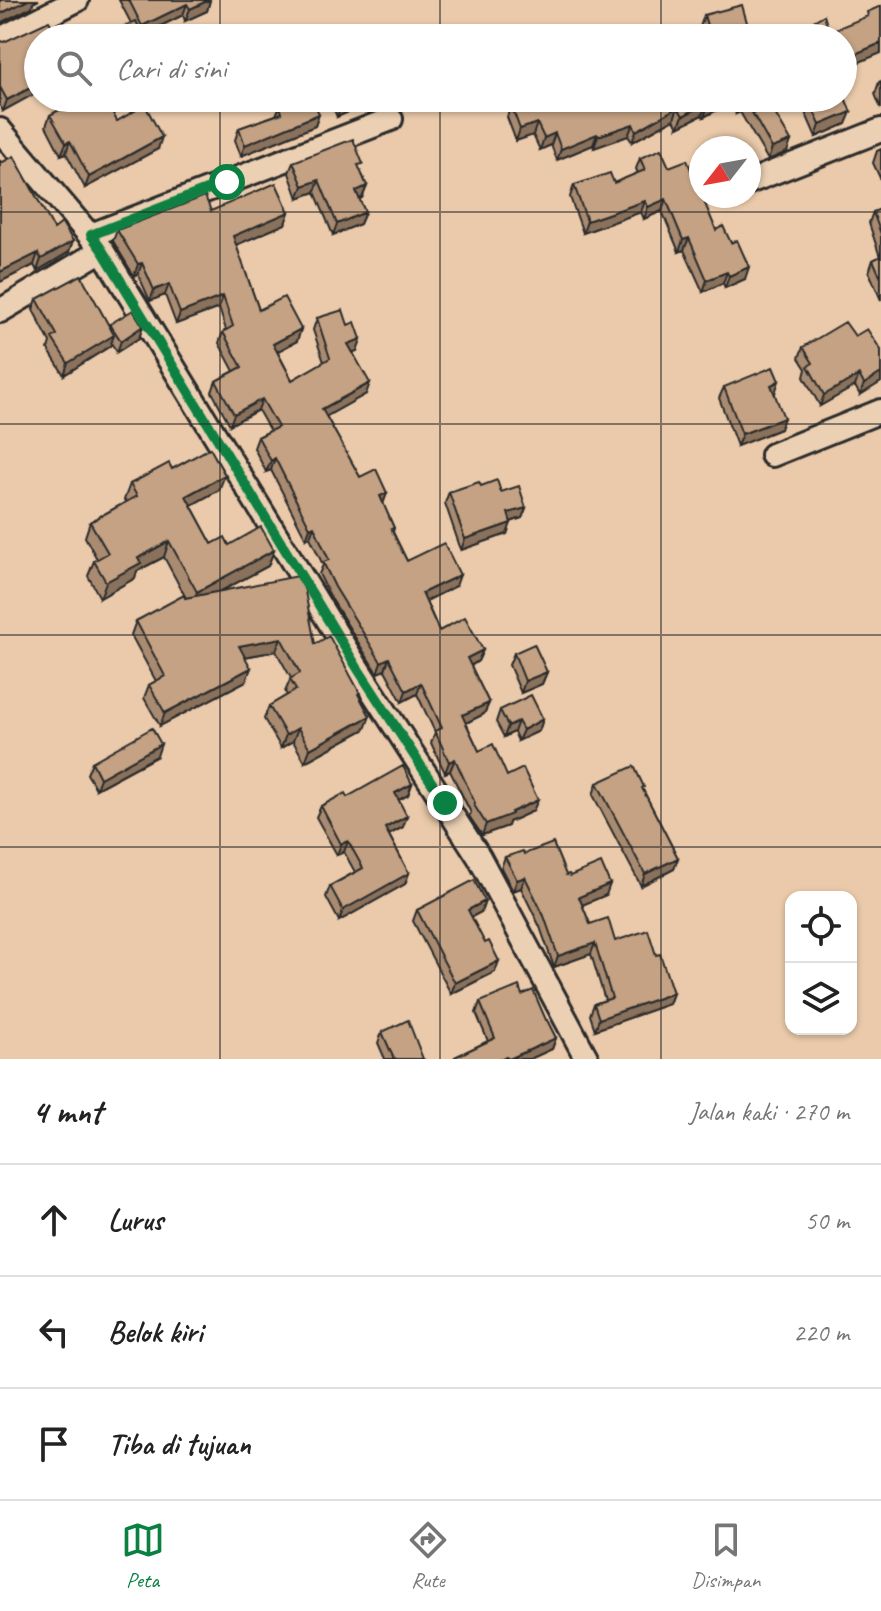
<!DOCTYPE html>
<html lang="id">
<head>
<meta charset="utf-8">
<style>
	body { margin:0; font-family:Caveat,sans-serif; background:#f2f2f2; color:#222 }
	.controls { position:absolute; right:24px; bottom:24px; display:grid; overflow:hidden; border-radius:16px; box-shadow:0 2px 6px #0004 }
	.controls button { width:72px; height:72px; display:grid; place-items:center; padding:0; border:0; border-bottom:2px solid #e0e0e0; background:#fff; color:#222; font:40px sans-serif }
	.compass { position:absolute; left:689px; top:136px; width:72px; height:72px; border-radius:50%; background:#fff; box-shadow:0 2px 6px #0004; rotate:239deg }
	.stop { position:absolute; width:24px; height:24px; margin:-18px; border:6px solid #0b8043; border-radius:50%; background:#fff }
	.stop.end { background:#0b8043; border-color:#fff; box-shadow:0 2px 8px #0008 }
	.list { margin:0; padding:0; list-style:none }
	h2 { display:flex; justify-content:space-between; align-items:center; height:104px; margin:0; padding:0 32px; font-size:34px }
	h2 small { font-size:26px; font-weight:400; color:#767676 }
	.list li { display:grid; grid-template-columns:52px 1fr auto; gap:24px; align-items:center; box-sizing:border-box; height:112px; padding:0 32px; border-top:2px solid #e0e0e0 }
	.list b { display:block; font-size:30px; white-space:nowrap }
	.list em { font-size:26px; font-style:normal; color:#767676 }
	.icon { flex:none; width:44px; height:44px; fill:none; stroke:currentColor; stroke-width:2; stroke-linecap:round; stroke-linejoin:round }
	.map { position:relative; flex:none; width:881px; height:1059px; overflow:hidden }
	.search { position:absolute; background:#fff; box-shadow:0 2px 6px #0004; left:24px; right:24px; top:24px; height:88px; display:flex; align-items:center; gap:20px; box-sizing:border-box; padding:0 28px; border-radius:44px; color:#767676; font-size:30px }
	.sheet { height:440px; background:#fff }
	nav { display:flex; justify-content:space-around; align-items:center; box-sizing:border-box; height:112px; border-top:2px solid #e0e0e0; background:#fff; font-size:22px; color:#767676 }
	nav a { display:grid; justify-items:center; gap:4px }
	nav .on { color:#0b8043 }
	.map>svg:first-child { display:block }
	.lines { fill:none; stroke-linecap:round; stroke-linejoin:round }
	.street-casing { stroke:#2b2b2b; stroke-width:28 }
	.street { stroke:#ecd0b3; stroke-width:22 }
	.wall { fill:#a98b71; stroke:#2b2b2b; stroke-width:2 }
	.shaded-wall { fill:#89715c; stroke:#2b2b2b; stroke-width:2 }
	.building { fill:#c4a283; stroke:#2b2b2b; stroke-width:2 }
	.route { stroke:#0b8043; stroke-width:10 }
	.grid { fill:none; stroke:#2b2b2b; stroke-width:2; stroke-opacity:0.55 }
</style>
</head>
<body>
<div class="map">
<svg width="881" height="1059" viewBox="0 0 881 1059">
	<rect width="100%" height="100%" fill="#eacaaa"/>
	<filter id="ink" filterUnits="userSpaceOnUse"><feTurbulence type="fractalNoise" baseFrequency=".0125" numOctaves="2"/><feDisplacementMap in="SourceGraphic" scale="16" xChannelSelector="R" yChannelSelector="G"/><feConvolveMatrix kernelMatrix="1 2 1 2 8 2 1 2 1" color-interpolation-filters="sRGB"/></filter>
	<g filter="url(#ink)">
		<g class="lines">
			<defs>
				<path id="street" d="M0 39 77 0
					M0 130 102 250 358 669 479 857 587 1059
					M749 182 881 130
					M91 235 391 119
					M0 311 102 250
					M772 455 881 411"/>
			</defs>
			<!-- street casing -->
			<use href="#street" class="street-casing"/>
			<!-- street -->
			<use href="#street" class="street"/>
		</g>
		<!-- wall -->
		<path class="wall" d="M119 0H210L207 11 185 21 183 15 142 35 144 38H114L117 30 131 23Z
			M704 15 744 38H694L702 36 700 27Z
			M54 29 51 36 3 111 0 106V41L4 42Z
			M881 81V109L875 94 879 82Z
			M329 98H381L337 117Z
			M623 98H766L787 152 768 160 740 112 736 114 730 103 704 117 702 115 678 127 674 119 632 142 628 136 594 148 593 145 557 160 551 145 540 150 533 135 516 141 507 117 511 105 600 106Z
			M799 98H843L846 124 816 137Z
			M280 106H303L319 114 315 126 241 156 235 140 239 128 276 115Z
			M50 115 117 121 158 149 85 188 66 153 61 155 46 126Z
			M881 149V180L873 163 877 151Z
			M640 158 669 167 716 230 745 279 725 288 723 283 703 292 684 250 679 252 662 211 644 219 641 212 583 233 570 197 574 185 614 183 638 173 636 169Z
			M293 162 360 171 367 186 362 198 359 199 365 212 360 224 333 235 315 192 298 198 289 173Z
			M881 209V300L869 272 873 260 880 257 869 223 873 212Z
			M211 211 289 212 285 224 236 245 259 310 301 329 297 341 277 351 292 380 324 362 313 330 317 318 348 325 361 339 357 351 353 352 366 394 326 416 360 477 387 493 383 504 394 528 393 532 407 561 456 586 426 601 439 631 483 650 478 661 471 666 489 703 484 714 466 723 479 751 507 776 533 811 509 822 508 826 482 835 469 816 471 813 450 771 445 773 431 743 435 732 417 694 402 702 385 670 377 673 331 598 319 574 323 565 310 537 306 539 271 470 266 472 254 448 258 437 270 431 258 410 230 425 212 392 216 381 234 371 219 343 223 332 226 330 219 308 176 324 165 295 150 301 138 274 134 276 113 241 117 230Z
			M54 229 69 252 37 271 34 265 0 282Z
			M37 299 109 326 110 324 143 326 139 338 117 352 111 343 110 346 64 375 48 349 50 342 33 310Z
			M855 336 881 350V382L860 395 855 386 820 406 804 377 806 369 799 358 803 347Z
			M724 387 775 393 780 429 737 446 719 398Z
			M172 469 219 490 191 505 212 544 229 545 274 550 268 566 221 591 315 644 359 696 365 729 305 762 293 741 281 748 264 719 269 706 287 695 285 692 291 678 276 651 245 657 246 681 160 726 144 698 149 685 156 681 131 635 136 621 186 598 164 557 137 571 135 578 100 598 88 576 94 561 97 559 85 537 90 522 126 502 124 500 130 484Z
			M481 486 526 508 522 518 511 522 507 534 461 550 445 503 449 492Z
			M514 653 547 672 542 684 521 693 509 665Z
			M500 710 543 719 539 731 518 741 514 732 504 737 496 722Z
			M157 756 96 789 87 774 92 762Z
			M597 783 643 790 678 858 674 869 641 886 593 795Z
			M412 784 408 795 399 800 403 827 389 835 409 873 405 884 339 921 326 897 330 886 355 872 344 852 337 855 316 817 321 806 347 797Z
			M524 854 606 895 582 905 590 924 615 941 656 955 673 993 669 1004 595 1030 590 1015 594 1004 605 1000 591 954 554 967 540 927 521 888 513 891 501 868 505 857Z
			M485 901 481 912 471 917 495 972 451 994 413 921 417 910Z
			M522 995 546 1020 556 1038 552 1049 530 1059H454L455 1057 488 1041 476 1013 480 1002Z
			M382 1032 423 1059H385L378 1043Z"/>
		<!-- shaded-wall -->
		<path class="shaded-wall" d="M28 0H39L33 3 32 7 0 23V14Z
			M209 0H210L207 11 185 21 190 9Z
			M187 4 183 15 138 37 142 26Z
			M748 26 744 38H709L710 36Z
			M881 43V53L843 69V59Z
			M38 84V92L3 111 7 100Z
			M358 98H381L337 117 341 105Z
			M722 98H731L730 103 704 117 708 106Z
			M745 100 740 112 736 114 740 103Z
			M707 103 702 115 678 127 683 116Z
			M678 107 674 119 632 142 636 131Z
			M851 112 846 124 816 137 820 125Z
			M319 114 315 126 241 156 245 145Z
			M537 123 533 135 516 141 520 129Z
			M633 124 628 136 594 148 598 136Z
			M555 133 551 145 540 150 544 138Z
			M597 134 593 145 557 160 561 149Z
			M162 137 158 149 85 188 89 177Z
			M70 141 66 153 61 155 66 143Z
			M791 141 787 152 768 160 772 148Z
			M319 180 315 192 298 198 303 186Z
			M367 186 362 198 351 202 356 191Z
			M666 199 662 211 644 219 648 207Z
			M645 201 641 212 583 233 587 221Z
			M289 212 285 224 229 248 233 236Z
			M365 212 360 224 333 235 337 224Z
			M689 238 684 250 679 252 683 240Z
			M73 241 69 252 37 271 41 259Z
			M38 253 34 265 0 282V272Z
			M142 263 138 274 134 276 138 264Z
			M749 267 745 279 725 288 729 276Z
			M727 272 723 283 703 292 707 280Z
			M169 284 165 295 150 301 154 290Z
			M223 296 219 308 176 324 180 313Z
			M143 326 139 338 117 352 121 341Z
			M301 329 297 341 269 356 273 344Z
			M114 335 110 346 64 375 68 363Z
			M361 339 357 351 344 355 348 344Z
			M881 373V382L860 395 864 384Z
			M859 375 855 386 820 406 824 395Z
			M779 381 775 393 767 396 771 385Z
			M370 383 366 394 318 421 322 409Z
			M262 399 258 410 230 425 234 414Z
			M784 418 780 429 737 446 742 434Z
			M275 458 271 470 266 472 271 461Z
			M225 475 219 490 181 511 186 496Z
			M387 493 383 504 380 496Z
			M526 508 522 518 504 524 508 513Z
			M511 523 507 534 461 550 465 539Z
			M314 526 310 537 306 539 310 528Z
			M169 541 164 557 137 571 135 578 100 598 106 582 138 558Z
			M274 550 268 566 191 607 197 592Z
			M460 575 456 586 418 605 422 593Z
			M281 638 276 651 234 659 239 646Z
			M483 650 478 661 463 670 467 658Z
			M389 658 385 670 377 673 381 662Z
			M251 668 246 681 160 726 165 713Z
			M547 672 542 684 521 693 525 681Z
			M421 683 417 694 402 702 406 691Z
			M489 703 484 714 458 727 462 715Z
			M370 716 365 729 305 762 310 749Z
			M543 719 539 731 518 741 523 730Z
			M518 721 514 732 504 737 508 726Z
			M298 728 293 741 281 748 286 735Z
			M161 744 157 756 96 789 100 778Z
			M455 759 450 771 445 773 449 762Z
			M412 784 408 795 391 804 395 793Z
			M538 800 533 811 509 822 508 826 482 835 486 824Z
			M407 816 403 827 381 839 385 828Z
			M348 841 344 852 337 855 341 844Z
			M678 858 674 869 641 886 645 874Z
			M409 873 405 884 339 921 343 910Z
			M525 877 521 888 513 891 517 880Z
			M610 884 606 895 575 908 579 897Z
			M485 901 481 912 464 921 468 910Z
			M595 943 591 954 554 967 558 956Z
			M499 961 495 972 451 994 455 983Z
			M673 993 669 1004 595 1030 599 1019Z
			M556 1038 552 1049 530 1059H509Z"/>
		<!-- building -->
		<path class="building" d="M0 0H28L0 14Z
			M129 0H209L190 9 187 4 142 26Z
			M742 5 748 26 710 36 704 15Z
			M881 6V43L843 59V38H784L824 15 829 32 868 16 867 12Z
			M49 21 54 29 49 32 52 38H38V84L7 100 0 87V41L4 42Z
			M136 21 144 38H121L117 30Z
			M843 93 851 112 820 125 808 98H843Z
			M81 98H105L117 121 145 105 162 137 89 177 70 141 66 143 50 115Z
			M300 98 303 106 314 102 319 114 245 145 239 128 282 113 280 106Z
			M338 98H358L341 105Z
			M531 98H597L600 106 623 98H722L708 106 707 103 683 116 678 107 636 131 633 124 598 136 597 134 561 149 555 133 544 138 537 123 520 129 511 105Z
			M738 98H766L791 141 772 148 745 100 740 103Z
			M353 139 363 164 358 165 367 186 356 191 365 212 337 224 319 180 303 186 293 162Z
			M661 149 669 167 687 160 716 230 723 226 731 243 737 240 749 267 729 276 727 272 707 280 689 238 683 240 666 199 648 207 645 201 587 221 574 185 610 173 614 183 645 170 640 158Z
			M14 156 54 229 62 223 73 241 41 259 38 253 0 272V160L1 163Z
			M276 183 289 212 233 236 259 310 284 297 301 329 273 344 292 380 330 358 317 318 343 310 348 325 355 322 361 339 348 344 370 383 322 409 360 477 376 469 387 493 380 496 394 528 391 529 407 561 444 543 460 575 422 593 439 631 465 617 483 650 467 658 489 703 462 715 479 751 493 744 507 776 523 768 538 800 511 812 512 814 486 824 474 805 475 803 455 759 449 762 435 731 442 728 421 683 406 691 389 658 381 662 335 587 323 562 329 560 314 526 310 528 275 458 271 461 258 437 278 427 262 399 234 414 216 381 242 367 223 332 233 326 223 296 180 313 169 284 154 290 142 263 138 264 117 230 205 196 211 211Z
			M881 209V234L873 212Z
			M881 256V278L873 260Z
			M81 275 114 335 68 363 52 338 57 335 37 299Z
			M133 310 143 326 121 341 110 324Z
			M845 322 855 336 867 329 881 350V373L864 384 859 375 824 395 808 366 813 363 803 347Z
			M773 367 779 381 771 385 784 418 742 434 724 387Z
			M210 448 225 475 186 496 212 544 225 537 229 545 261 527 274 550 197 592 169 541 138 558 141 563 106 582 94 561 108 553 90 522 137 496 130 484 169 463 172 469Z
			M497 480 501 492 519 486 526 508 508 513 511 523 465 539 449 492 479 482 481 486Z
			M298 576 304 586 315 644 329 636 360 693 358 694 370 716 310 749 298 728 286 735 269 706 296 690 290 679 300 673 281 638 239 646 251 668 165 713 149 685 165 676 136 621 184 595 185 598Z
			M534 644 547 672 525 681 514 653Z
			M531 695 543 719 523 730 518 721 508 726 500 710Z
			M152 728 161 744 100 778 92 762Z
			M403 766 412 784 395 793 407 816 385 828 409 873 343 910 330 886 363 868 348 841 341 844 321 806 345 793 347 797Z
			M634 766 644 787 642 788 678 858 645 874 597 783Z
			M553 843 566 875 569 874 570 876 601 863 610 884 579 897 590 924 608 918 615 941 648 930 656 955 660 954 673 993 599 1019 594 1004 612 998 595 943 558 956 544 916 525 877 517 880 505 857 523 851 524 854Z
			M474 880 485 901 468 910 485 943 489 941 499 961 455 983 417 910Z
			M519 986 522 995 533 990 546 1020H547L556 1038 509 1059 506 1057 502 1059H456L455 1057 495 1038 480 1002Z
			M408 1020 423 1059H394L382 1032Z"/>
	</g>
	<g class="lines" filter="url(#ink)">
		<!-- route -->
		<path class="route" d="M227 182 91 235 102 250 358 669 445 803"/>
	</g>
	<!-- grid -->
	<path class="grid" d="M220 0V38M440 0V38M661 0V38M220 98V1059M440 98V1059M661 98V1059M0 212H881M0 424H881M0 635H881M0 847H881"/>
</svg>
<div class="controls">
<button><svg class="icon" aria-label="locate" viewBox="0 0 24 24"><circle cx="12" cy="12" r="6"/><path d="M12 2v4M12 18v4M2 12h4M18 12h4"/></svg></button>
<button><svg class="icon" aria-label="layers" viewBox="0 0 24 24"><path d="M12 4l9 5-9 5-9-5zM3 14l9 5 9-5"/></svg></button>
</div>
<svg class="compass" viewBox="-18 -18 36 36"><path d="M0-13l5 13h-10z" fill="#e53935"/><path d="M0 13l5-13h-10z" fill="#767676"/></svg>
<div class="stop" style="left:227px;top:182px"></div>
<div class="stop end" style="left:445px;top:803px"></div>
<div class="search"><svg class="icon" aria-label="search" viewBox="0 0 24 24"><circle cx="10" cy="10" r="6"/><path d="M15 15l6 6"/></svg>Cari di sini</div>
</div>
<section class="sheet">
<h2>4 mnt<small>Jalan kaki · 270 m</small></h2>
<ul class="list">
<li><svg class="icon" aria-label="ahead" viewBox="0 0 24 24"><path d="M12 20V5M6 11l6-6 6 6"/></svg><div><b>Lurus</b></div><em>50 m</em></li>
<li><svg class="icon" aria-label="left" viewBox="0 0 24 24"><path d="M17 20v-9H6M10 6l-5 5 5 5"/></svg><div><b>Belok kiri</b></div><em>220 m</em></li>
<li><svg class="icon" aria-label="arrive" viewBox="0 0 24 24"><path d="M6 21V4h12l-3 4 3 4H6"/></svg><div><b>Tiba di tujuan</b></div></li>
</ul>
</section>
<nav>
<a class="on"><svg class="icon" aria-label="map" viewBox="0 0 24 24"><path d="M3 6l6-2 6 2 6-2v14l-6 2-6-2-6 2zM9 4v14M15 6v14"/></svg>Peta</a>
<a><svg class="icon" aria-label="directions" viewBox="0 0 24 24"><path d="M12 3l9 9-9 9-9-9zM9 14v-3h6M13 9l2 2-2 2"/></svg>Rute</a>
<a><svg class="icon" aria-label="saved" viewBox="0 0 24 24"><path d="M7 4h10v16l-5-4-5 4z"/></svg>Disimpan</a>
</nav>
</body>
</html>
